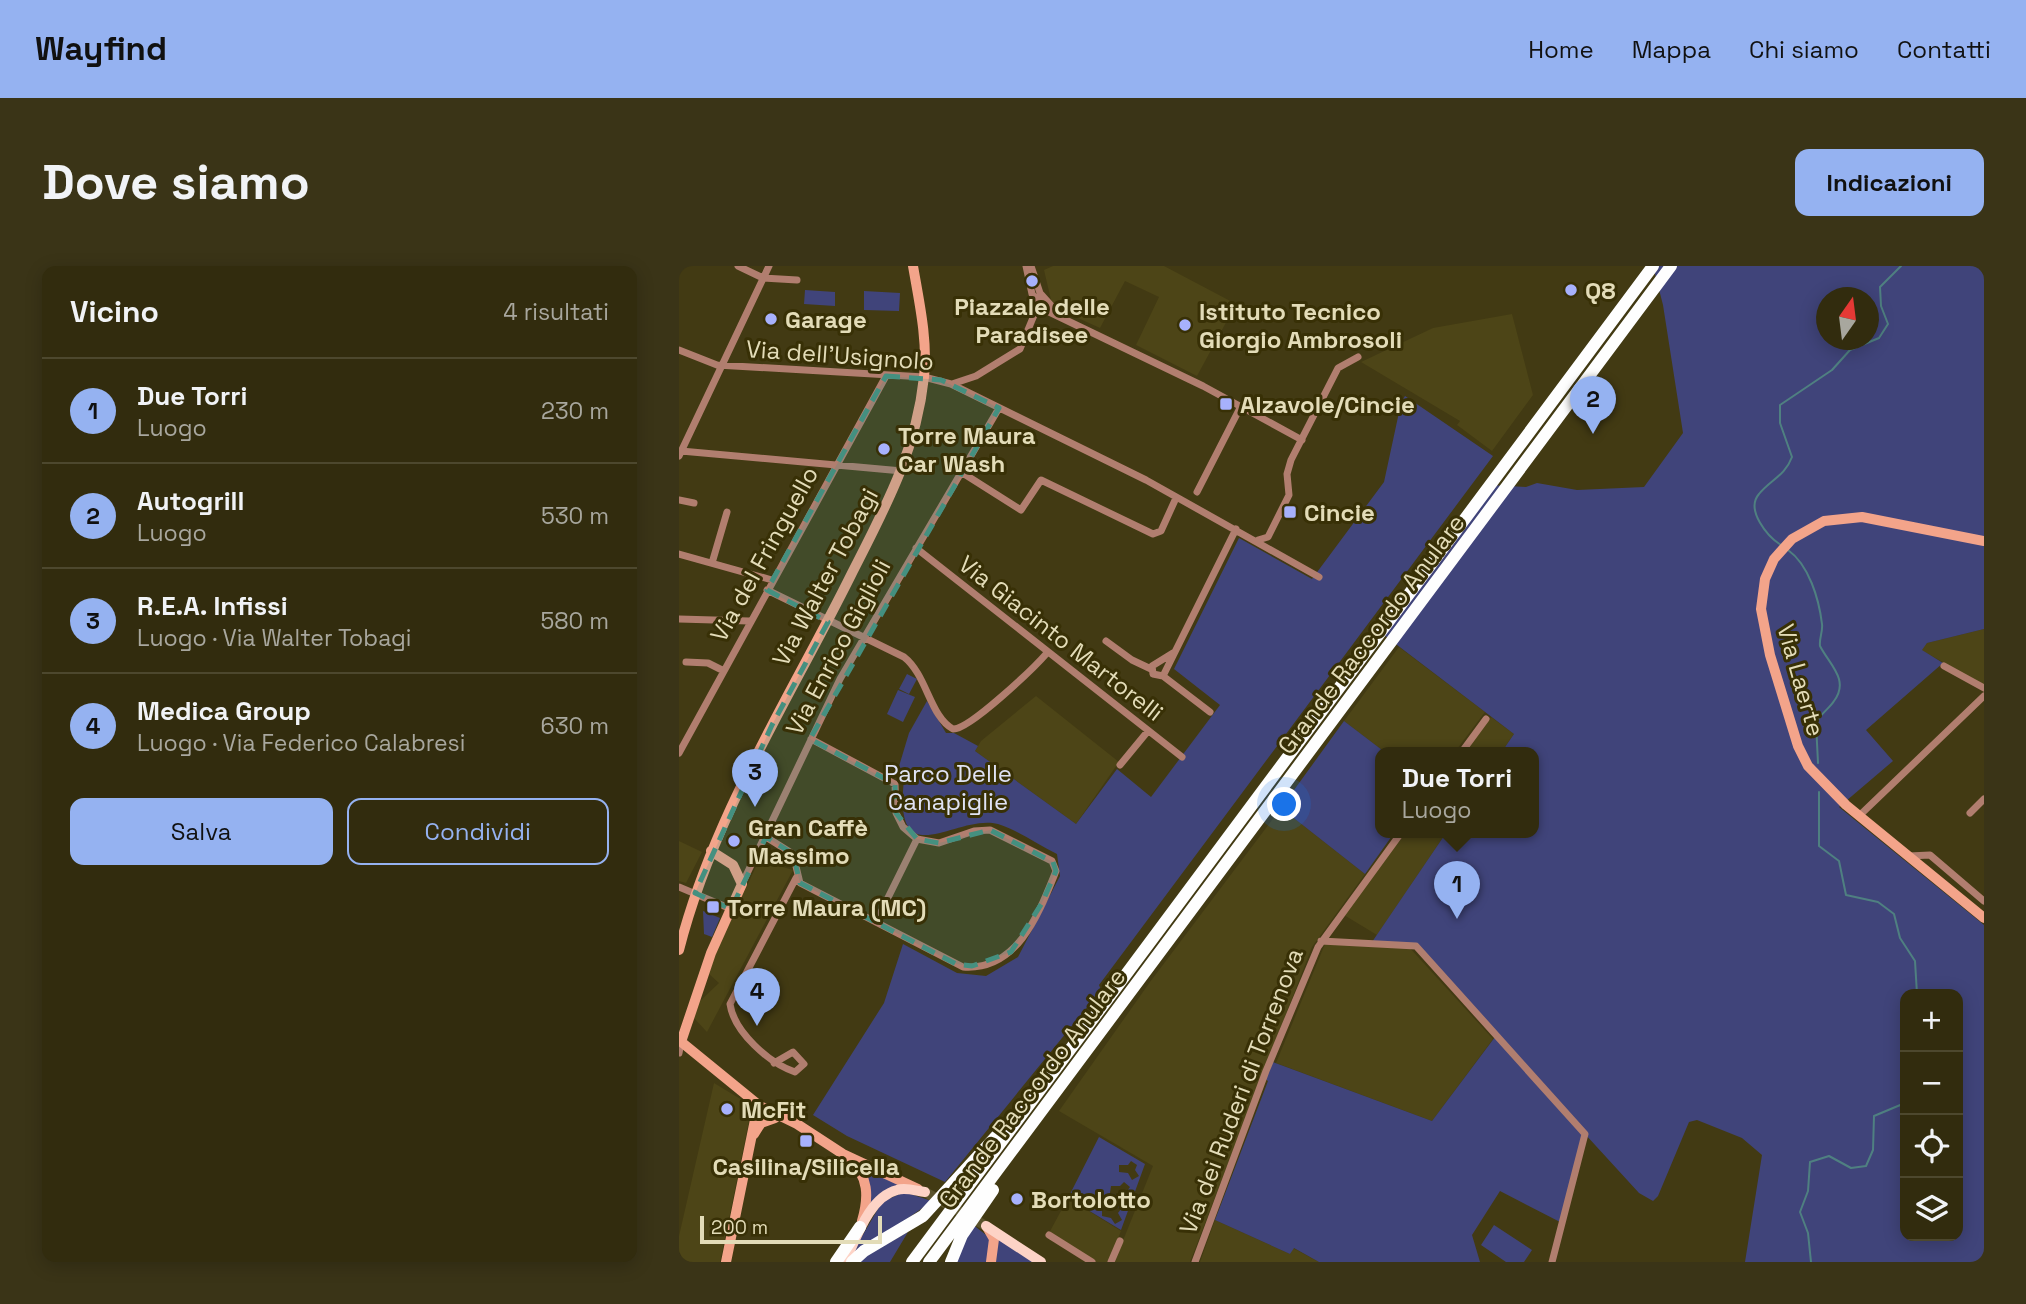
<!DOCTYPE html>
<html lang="it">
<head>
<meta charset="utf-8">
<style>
	body { margin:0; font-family:"Space Grotesk",sans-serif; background:#3a3417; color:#f1f3f6 }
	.controls { position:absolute; right:21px; bottom:21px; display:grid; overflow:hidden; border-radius:14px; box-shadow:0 4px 18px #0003 }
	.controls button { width:63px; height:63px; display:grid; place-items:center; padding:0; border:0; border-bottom:2px solid #4d482e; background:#322c0e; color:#f1f3f6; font:35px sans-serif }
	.compass { position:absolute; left:1137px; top:21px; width:63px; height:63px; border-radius:50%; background:#322c0e; box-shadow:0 4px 18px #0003; rotate:14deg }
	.scale { position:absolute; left:21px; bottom:18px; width:182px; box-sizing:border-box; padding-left:7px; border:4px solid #e3dcb8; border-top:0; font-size:19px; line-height:24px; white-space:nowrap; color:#e3dcb8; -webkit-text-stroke:5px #383006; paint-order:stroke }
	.you { position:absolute; left:606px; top:539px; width:24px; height:24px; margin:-18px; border:5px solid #fff; border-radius:50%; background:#1a73e8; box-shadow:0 0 0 10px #1a73e833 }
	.badge { display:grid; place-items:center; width:46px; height:46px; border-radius:50%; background:#95b2f1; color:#111; font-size:23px; font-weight:700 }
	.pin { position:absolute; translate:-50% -58px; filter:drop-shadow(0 2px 4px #0008) }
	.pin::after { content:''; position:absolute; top:37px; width:24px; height:21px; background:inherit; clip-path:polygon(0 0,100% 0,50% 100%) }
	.popup { position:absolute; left:696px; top:481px; width:164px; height:91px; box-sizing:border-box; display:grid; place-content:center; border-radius:14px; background:#322c0e; filter:drop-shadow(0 2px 5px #0005); font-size:23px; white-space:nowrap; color:#a8a79e }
	.popup b { font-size:26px; color:#f1f3f6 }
	.popup::after { content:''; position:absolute; left:50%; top:100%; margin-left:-14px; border:14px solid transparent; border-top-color:#322c0e }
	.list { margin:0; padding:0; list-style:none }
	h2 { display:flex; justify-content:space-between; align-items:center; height:91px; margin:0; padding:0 28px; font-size:30px }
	h2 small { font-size:23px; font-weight:400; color:#a8a79e }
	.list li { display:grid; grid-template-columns:46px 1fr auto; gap:21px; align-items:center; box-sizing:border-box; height:105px; padding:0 28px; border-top:2px solid #4d482e }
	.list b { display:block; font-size:26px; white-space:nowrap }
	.list p { margin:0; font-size:23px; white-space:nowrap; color:#a8a79e }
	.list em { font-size:23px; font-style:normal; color:#a8a79e }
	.actions { display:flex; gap:14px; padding:21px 28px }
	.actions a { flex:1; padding:16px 0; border:2px solid #95b2f1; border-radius:14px; text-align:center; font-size:24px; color:#95b2f1 }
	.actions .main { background:#95b2f1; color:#111 }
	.icon { flex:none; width:38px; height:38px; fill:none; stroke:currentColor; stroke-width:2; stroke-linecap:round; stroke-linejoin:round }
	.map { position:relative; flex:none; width:1305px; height:996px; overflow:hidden; border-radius:14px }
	header { display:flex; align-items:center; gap:42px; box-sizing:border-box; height:98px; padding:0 35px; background:#95b2f1; color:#111 }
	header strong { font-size:33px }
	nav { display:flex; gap:38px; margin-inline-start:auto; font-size:24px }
	.intro { display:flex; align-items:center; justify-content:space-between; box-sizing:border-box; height:168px; padding:0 42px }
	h1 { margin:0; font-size:49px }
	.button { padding:18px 32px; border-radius:14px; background:#95b2f1; color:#111; font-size:24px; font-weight:700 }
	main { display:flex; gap:42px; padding:0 42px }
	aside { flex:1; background:#322c0e; border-radius:14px; box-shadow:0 4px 18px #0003 }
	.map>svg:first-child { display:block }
	.built { fill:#4d4517 }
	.green { fill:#40447a; fill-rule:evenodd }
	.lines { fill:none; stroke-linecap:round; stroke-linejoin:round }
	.stream { stroke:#4f8081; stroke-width:2 }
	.primary-tunnel { stroke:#5a522c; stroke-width:10; stroke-dasharray:10 5; stroke-linecap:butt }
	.street { stroke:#b17e6f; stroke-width:7 }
	.secondary { stroke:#f3a48a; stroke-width:10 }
	.primary { stroke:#fdd3c6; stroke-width:10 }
	.highway { stroke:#fefefe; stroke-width:12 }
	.marked { fill:#449080; fill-opacity:0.2; stroke:#449080; stroke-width:5; stroke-dasharray:14 9; stroke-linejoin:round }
	.poi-dot { fill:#a7b1fc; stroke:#383006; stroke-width:2.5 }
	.labels { text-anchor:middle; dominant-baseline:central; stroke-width:6; stroke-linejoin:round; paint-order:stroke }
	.poi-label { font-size:24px; font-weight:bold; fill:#e3dcb8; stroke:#383006; text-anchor:start }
	.street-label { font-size:24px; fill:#e3dcb8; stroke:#383006 }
	.park-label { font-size:24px; fill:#e0e3f4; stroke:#383006 }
</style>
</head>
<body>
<header>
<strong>Wayfind</strong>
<nav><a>Home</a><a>Mappa</a><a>Chi siamo</a><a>Contatti</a></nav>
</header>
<div class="intro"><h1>Dove siamo</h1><a class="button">Indicazioni</a></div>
<main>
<aside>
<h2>Vicino<small>4 risultati</small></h2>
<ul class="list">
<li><span class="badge">1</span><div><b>Due Torri</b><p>Luogo</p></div><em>230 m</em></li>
<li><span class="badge">2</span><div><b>Autogrill</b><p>Luogo</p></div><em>530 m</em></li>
<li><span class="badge">3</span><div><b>R.E.A. Infissi</b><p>Luogo · Via Walter Tobagi</p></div><em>580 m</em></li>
<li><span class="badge">4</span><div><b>Medica Group</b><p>Luogo · Via Federico Calabresi</p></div><em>630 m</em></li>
</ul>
<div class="actions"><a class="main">Salva</a><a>Condividi</a></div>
</aside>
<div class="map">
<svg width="1305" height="996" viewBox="0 0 1305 996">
	<rect width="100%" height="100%" fill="#423a13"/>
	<!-- built -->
	<path class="built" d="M374 0H485L557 38 518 110 457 79 480 31 446 15 421 62 379 43 372 34 365 4Z
		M833 48 854 129 813 185 778 159 781 155 682 96 754 62Z
		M1305 363V419L1242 384 1248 377Z
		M720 381 806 446 775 487H707L665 455Z
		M357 430 440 496 397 558 296 485 302 475Z
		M812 451 835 468 822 487H786Z
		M602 542 686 608 633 681 511 996H417L370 967 389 932 442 965 438 975 443 977 474 900 380 845 471 716Z
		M726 567H767L698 669 665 649Z
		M0 575 23 586 7 617 0 615Z
		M80 594 114 604 28 766 13 750 20 736 40 717 30 708 36 688Z
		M646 678 729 680 814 773 753 855 597 797Z
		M35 817 73 840 41 996H0V970Z
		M536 954 611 988 614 982 640 996H521Z"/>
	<!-- green -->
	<path class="green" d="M974 0H1305V363L1248 377 1243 384 1264 397 1187 464 1214 495 1160 541 1305 659V996H1066L1083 889 1063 872 1018 854 1010 856 979 930 974 935 960 927 906 868 883 957 821 925 793 969 801 996H640L615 982 611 988 536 954 589 815 585 812 591 795 753 855 816 771 736 679 693 676 767 567H855V487H822L835 468 701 366 811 219 847 221 858 217 898 224 965 221 1004 167 984 39ZM1148 32H1190V74H1148ZM1226 728H1279V970H1226Z
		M126 24 156 26V40L125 38Z
		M185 25 221 27 220 45 185 44Z
		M726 130 814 190 420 719 422 724 266 916 168 870 134 849 205 737 224 678 278 707 307 710 339 691 381 610 378 588C359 579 339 564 319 558 277 547 214 612 225 514L218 507 230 467 248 435 267 467H275L299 480 296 485 397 558 438 503 472 531 541 439 495 403 560 272 633 313 705 216 722 137Z
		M228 408 238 413 230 428 220 423Z
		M219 424 236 431 224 456 208 448Z
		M665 455 707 487H701V567H715L686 608 602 542Z
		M24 645 41 652 33 671 25 668Z
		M420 871 466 898 442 964 389 932ZM452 895 458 899 456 904 460 910 453 914 449 907 440 906V899H449ZM445 916 451 921 448 925 451 932 445 936 440 929 431 927 432 920H441ZM435 939 442 943 439 947 443 954 436 958 432 952 423 950V943H433Z
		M181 898 224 920 191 942V919Z
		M225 926 253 935 168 996 203 936Z
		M293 958 311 972 310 996H274Z
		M815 959 853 984 845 996H827L802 979Z
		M229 966 211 996H176Z
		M318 969 358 996H317Z"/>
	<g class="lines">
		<!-- stream -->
		<path class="stream" d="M1102 279C1089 271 1066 244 1080 228 1091 214 1106 210 1113 191L1101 157V139L1153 104 1171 84 1200 72 1209 58 1202 40 1201 21 1222 0
			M1109 284C1130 299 1140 333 1143 358 1144 366 1140 372 1141 380 1150 398 1171 414 1155 435 1150 443 1141 448 1137 457L1139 497
			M1140 526V580L1160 595 1167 629 1199 636 1215 648 1221 672 1236 695 1238 728
			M1132 996 1129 967 1121 946 1129 925 1131 896 1150 890 1172 902 1187 900 1194 884 1195 850 1226 837"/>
		<!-- primary-tunnel -->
		<path class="primary-tunnel" d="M246 926 307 960"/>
		<!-- street -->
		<path class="street" d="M59 0 84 12 118 14
			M347 0 353 28 366 44 524 120 623 174
			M352 0 361 27 379 47
			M0 84 38 99 245 111 272 118 467 214 640 311
			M273 118 297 110 341 83 363 30
			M2 185 223 205
			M0 190 90 0
			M282 206 342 244 362 214 474 268 482 265 497 232
			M518 226 562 140
			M0 234 15 237
			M579 274 589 271 610 229 608 208 612 194 659 102 679 91
			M237 282 503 491
			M0 288 93 314
			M33 297 48 246
			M88 324 225 391C248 409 251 451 274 463 290 464 355 402 368 387
			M0 353 70 355
			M427 375 453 394 472 403
			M7 396 29 397 43 404
			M1265 400 1305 422
			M484 410 557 263
			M484 410 531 446
			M484 410 474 408 473 400 494 387
			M0 487 207 110
			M782 487 807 453
			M441 499 469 465
			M1291 547 1305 533
			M1180 550 1305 430
			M87 571 114 588 121 617 284 701C339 705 360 647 377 605L373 595 311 564 295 565 260 577 238 573 224 561 217 547 216 518 132 473
			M1230 590 1251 589 1305 635
			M63 618 161 413 320 142
			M0 621 52 643
			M197 656 238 573
			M642 675 737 680 906 868 873 996
			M0 787 2 776
			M95 797 114 786 125 798 116 806C90 797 55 766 51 738L117 612
			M370 969 413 996
			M432 996 441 975
			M516 996 587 805 639 681 722 567"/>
		<!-- secondary -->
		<path class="secondary" d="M1305 275 1183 251 1145 255 1113 273 1095 293 1086 313 1082 343 1091 389 1119 480 1129 500 1167 539 1305 652
			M0 684C34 550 111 432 172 309 206 242 237 186 245 111 249 75 240 35 234 0
			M0 774 82 841
			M2 776 32 687 63 618 54 599 32 585
			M79 839 118 858 164 888 239 923
			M75 868 82 857 96 852
			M170 893C190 910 190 931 183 955
			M308 961 315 973 312 996
			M47 996 79 839"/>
		<!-- primary -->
		<path class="primary" d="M307 960 362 996
			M166 996C177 973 190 931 218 924 227 921 237 925 246 926"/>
		<!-- highway -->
		<path class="highway" d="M157 996 181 961
			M173 996 185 985 244 950 331 855
			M233 996 974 0
			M250 996 992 0
			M272 996 283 969 314 924"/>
	</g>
	<!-- marked area -->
	<path class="marked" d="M207 110 262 114 320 142 131 473 216 518 217 547 238 573 260 577 311 564 374 596 377 605 363 637 332 686 293 700 277 698 121 617 114 588 87 571 52 643 16 627 93 459 149 356 88 324Z"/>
	<!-- markers -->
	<g class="poi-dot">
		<circle cx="353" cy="15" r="7"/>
		<circle cx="892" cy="24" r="7"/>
		<circle cx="92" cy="53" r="7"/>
		<circle cx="506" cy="59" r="7"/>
		<rect x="540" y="131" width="14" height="14" rx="3.5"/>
		<circle cx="205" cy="183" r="7"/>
		<rect x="604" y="239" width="14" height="14" rx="3.5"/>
		<circle cx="55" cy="575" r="7"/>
		<rect x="27" y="634" width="14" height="14" rx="3.5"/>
		<circle cx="48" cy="843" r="7"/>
		<rect x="120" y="868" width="14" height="14" rx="3.5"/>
		<circle cx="338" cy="933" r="7"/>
	</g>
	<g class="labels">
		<!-- poi labels -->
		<g class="poi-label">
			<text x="906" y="24">Q8</text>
			<text x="353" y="40" text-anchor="middle">Piazzale delle<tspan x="353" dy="28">Paradisee</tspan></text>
			<text x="520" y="45">Istituto Tecnico<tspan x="520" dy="28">Giorgio Ambrosoli</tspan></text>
			<text x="106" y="53">Garage</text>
			<text x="561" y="138">Alzavole/Cincie</text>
			<text x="219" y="169">Torre Maura<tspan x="219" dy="28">Car Wash</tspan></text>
			<text x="625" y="246">Cincie</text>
			<text x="69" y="561">Gran Caffè<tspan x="69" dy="28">Massimo</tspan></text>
			<text x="48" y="641">Torre Maura (MC)</text>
			<text x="62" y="843">McFit</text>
			<text x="127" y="900" text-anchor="middle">Casilina/Silicella</text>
			<text x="352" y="933">Bortolotto</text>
		</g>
		<!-- street labels -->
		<g class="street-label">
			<text transform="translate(161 89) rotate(4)">Via dell'Usignolo</text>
			<text transform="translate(85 288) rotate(-61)">Via del Fringuello</text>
			<text transform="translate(146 311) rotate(-62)">Via Walter Tobagi</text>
			<text transform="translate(692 368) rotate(-53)">Grande Raccordo Anulare</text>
			<text transform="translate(382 372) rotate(38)">Via Giacinto Martorelli</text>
			<text transform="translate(159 381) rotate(-62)">Via Enrico Giglioli</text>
			<text transform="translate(1122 414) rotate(74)">Via Laerte</text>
			<text transform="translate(353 822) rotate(-53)">Grande Raccordo Anulare</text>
			<text transform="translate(562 825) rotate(-69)">Via dei Ruderi di Torrenova</text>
		</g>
		<!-- park labels -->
		<g class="park-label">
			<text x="269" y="507">Parco Delle<tspan x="269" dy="28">Canapiglie</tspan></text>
		</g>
	</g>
</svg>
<div class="controls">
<button>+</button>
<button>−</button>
<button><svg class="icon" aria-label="locate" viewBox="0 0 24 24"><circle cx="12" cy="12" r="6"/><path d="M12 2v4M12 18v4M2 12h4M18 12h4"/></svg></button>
<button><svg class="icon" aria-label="layers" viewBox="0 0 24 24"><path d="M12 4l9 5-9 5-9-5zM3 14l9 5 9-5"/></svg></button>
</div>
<svg class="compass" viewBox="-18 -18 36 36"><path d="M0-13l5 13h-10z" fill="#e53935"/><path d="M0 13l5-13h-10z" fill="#a8a79e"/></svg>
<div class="scale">200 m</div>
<div class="you"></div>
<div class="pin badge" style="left:778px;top:653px">1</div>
<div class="popup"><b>Due Torri</b>Luogo</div>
<div class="pin badge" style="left:914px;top:168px">2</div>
<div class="pin badge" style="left:76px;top:541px">3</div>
<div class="pin badge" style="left:78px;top:760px">4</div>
</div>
</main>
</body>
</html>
